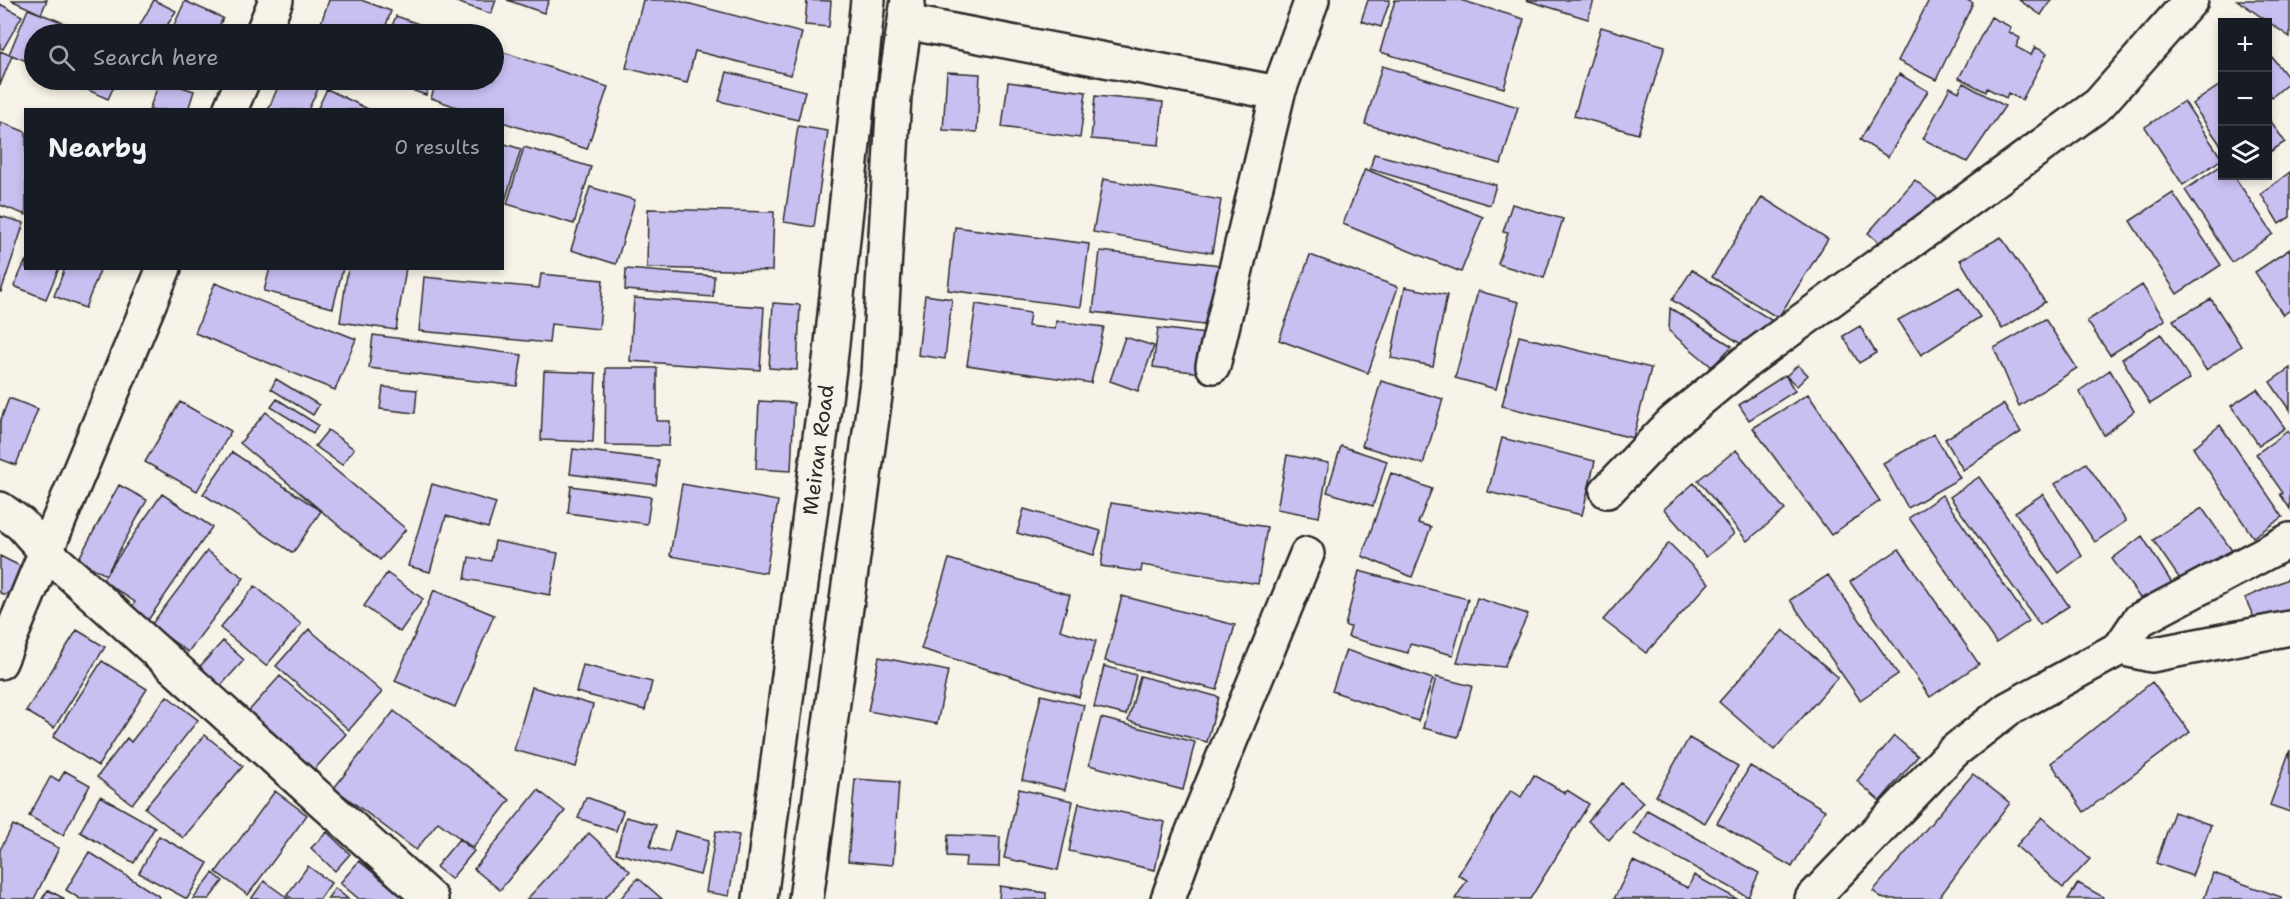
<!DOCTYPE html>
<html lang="en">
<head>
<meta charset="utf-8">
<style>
	body { margin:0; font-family:"Shantell Sans",sans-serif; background:#20242c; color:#f1f3f6 }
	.controls { position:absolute; right:18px; top:18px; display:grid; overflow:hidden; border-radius:0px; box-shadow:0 3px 9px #0003 }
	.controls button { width:54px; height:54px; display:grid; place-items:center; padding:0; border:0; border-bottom:2px solid #363941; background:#171b24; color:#f1f3f6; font:30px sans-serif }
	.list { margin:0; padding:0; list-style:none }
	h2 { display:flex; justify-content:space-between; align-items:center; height:78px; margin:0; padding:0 24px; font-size:26px }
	h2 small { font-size:20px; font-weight:400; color:#9ea1a6 }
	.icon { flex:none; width:33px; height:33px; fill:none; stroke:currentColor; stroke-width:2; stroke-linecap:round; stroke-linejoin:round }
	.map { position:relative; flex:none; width:2290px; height:899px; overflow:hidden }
	.search { position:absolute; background:#171b24; box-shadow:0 3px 9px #0003; left:24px; top:24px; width:480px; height:66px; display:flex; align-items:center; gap:15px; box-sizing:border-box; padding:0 21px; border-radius:33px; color:#9ea1a6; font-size:22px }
	.panel { position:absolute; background:#171b24; box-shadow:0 3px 9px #0003; left:24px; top:108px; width:480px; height:162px; border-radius:0px }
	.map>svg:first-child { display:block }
	.building { fill:#c9c0f2; stroke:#2b2b2b; stroke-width:1.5 }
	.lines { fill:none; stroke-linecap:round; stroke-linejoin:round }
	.street-casing { stroke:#2b2b2b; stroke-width:38 }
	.secondary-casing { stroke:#2b2b2b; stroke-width:38 }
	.street { stroke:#f7f3e8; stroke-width:33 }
	.secondary { stroke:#f7f3e8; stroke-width:33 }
	.labels { text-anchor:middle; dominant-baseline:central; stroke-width:4.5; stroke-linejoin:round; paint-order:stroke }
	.street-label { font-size:21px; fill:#2b2b2b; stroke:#f7f3e8 }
</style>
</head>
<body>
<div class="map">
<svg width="2290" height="899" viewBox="0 0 2290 899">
	<rect width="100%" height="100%" fill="#f7f3e8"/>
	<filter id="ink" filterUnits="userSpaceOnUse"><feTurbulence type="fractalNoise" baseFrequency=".0167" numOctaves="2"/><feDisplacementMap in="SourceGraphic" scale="12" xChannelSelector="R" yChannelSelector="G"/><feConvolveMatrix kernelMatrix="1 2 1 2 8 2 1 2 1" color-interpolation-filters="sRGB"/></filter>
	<g filter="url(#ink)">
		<!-- building -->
		<path class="building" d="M11 0H47L41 14Z
			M154 0 176 11 162 34H135Z
			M329 0H361L391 11 383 34H317Z
			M451 0H496L491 14Z
			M507 0H549L544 13Z
			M643 0H675L802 33 791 75 695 51 687 83 626 68Z
			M807 0 831 1 829 27 805 25Z
			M1368 0H1390L1381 27 1361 21Z
			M1395 0H1460L1524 19 1504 88 1380 52Z
			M1526 0H1594L1588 19Z
			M1929 0H1967L1973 3 1936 80 1898 61Z
			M2019 0H2051L2041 15Z
			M2237 0H2290V37Z
			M185 1 223 18 215 34H170Z
			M0 4 22 16 3 49 0 48Z
			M28 9 77 28 74 34H34V64L9 54Z
			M396 16 447 34H389Z
			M1991 17 2011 27 2009 32 2020 38 2016 47 2031 55 2035 47 2047 53 2022 100 2008 93 2006 98 1987 88 1986 92 1959 78Z
			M1601 27 1665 46 1638 134 1574 116Z
			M494 49 608 87 587 149 502 122V110H465L431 98 437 80H494Z
			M0 51 12 56 0 85Z
			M2268 52 2290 80V82L2272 97 2268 92Z
			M1382 66 1518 107 1501 164 1365 124Z
			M727 72 805 91 798 120 719 101Z
			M947 72 980 74 977 132 943 130Z
			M1899 74 1928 91 1888 157 1860 140Z
			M66 80H117L108 99Z
			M160 80 194 91 188 110H149Z
			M281 80H295L318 89 308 110H268Z
			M381 80H431L426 95Z
			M1008 82 1086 92 1080 138 1002 127Z
			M1963 83 2005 106 1967 162 1923 139 1950 87 1959 92Z
			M2222 84V147L2192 104Z
			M327 89 370 110H317Z
			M1095 96 1163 102 1159 145 1091 139Z
			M2184 101 2222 159 2183 185 2145 127Z
			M2268 117 2285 142 2268 153Z
			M0 122 26 132V215L0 205Z
			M798 126 828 131 814 227 784 222Z
			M502 143 521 149 505 201 502 200Z
			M524 147 591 167 574 224 507 204Z
			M1374 154 1496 185 1490 205 1370 169Z
			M2222 165V176H2234L2273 234 2232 262 2185 190Z
			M1365 169 1483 217 1461 272 1343 224Z
			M2290 172V217L2279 224 2261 194Z
			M1103 179 1221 200 1212 253 1093 232Z
			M1915 180 1938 199 1917 223 1913 219 1886 249 1868 233Z
			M590 187 635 200 616 264 571 250Z
			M2173 193 2221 265 2177 294 2130 221Z
			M1762 197 1828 239 1778 318 1712 277Z
			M1512 204 1563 219 1544 278 1498 264 1508 233 1503 232Z
			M648 209 774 212 772 271 647 268Z
			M0 216 24 223 1 292H0Z
			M955 227 1089 244 1081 307 948 290Z
			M2001 237 2045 302 2002 329 1960 260Z
			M2290 249V310L2283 315 2255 272Z
			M1100 251 1220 265 1212 326 1093 312Z
			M1310 255 1398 287 1368 373 1279 340Z
			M26 260V268H59L46 299 14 286Z
			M65 268H101L85 308 54 296Z
			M270 268H343L333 308 264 291Z
			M348 268H406L396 330 340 322Z
			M626 269 714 276 713 297 625 290Z
			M1692 270 1771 320 1752 351 1672 300Z
			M541 274 603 280 599 329 551 324 549 343 419 331 424 277 539 288Z
			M215 283 356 339 335 390 195 333Z
			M2142 285 2165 320 2110 355 2087 321Z
			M1405 287 1447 295 1433 366 1391 358Z
			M1959 287 1980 317 1921 355 1898 320Z
			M1478 291 1519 302 1496 389 1455 378Z
			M925 295 952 299 945 359 918 355Z
			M634 298 764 307 760 370 630 361Z
			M2211 299 2241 346 2206 370 2173 320Z
			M773 303 800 305 797 370 769 368Z
			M976 304 1030 313 1028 326 1055 329 1056 321 1104 327 1091 383 967 365Z
			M1670 308 1732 346 1712 367 1669 331Z
			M2045 319 2077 368 2019 406 1994 348Z
			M1860 326 1876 353 1859 363 1843 336Z
			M1158 328 1206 334 1201 373 1153 367Z
			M2161 334 2190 379 2150 404 2122 359Z
			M373 335 522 355 517 386 369 368Z
			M1519 336 1651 368 1633 438 1502 406Z
			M1125 337 1154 346 1138 391 1110 381Z
			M1798 365 1808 375 1797 386 1786 376Z
			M606 368H657V421H670L669 446 605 445Z
			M2290 368V411L2270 382Z
			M2110 370 2134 411 2104 435 2079 391Z
			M544 371 596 373 593 442 541 440Z
			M1785 375 1795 391 1749 420 1739 405Z
			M276 379 319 405 313 415 271 389Z
			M1381 381 1443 399 1423 464 1362 446Z
			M383 387 417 390 415 413 380 409Z
			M2257 389 2285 428 2259 445 2231 406Z
			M1808 394 1880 501 1831 535 1753 428Z
			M9 398 38 409 16 465 0 459V422Z
			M277 399 318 425 313 433 271 407Z
			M759 401 794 403 791 471 756 469Z
			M180 402 231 431 197 491 145 462Z
			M2004 404 2021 432 1963 470 1945 439Z
			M266 412 406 529 380 560 240 443Z
			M2220 425 2283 517 2253 537 2193 448Z
			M328 430 354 449 342 465 315 446Z
			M2288 431 2290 435V509L2280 494 2283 493 2256 454Z
			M1934 434 1960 478 1908 508 1883 463Z
			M1502 438 1595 461 1582 515 1488 492Z
			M1341 446 1387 461 1373 506 1327 492Z
			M573 449 659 460 656 485 570 474Z
			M1736 450 1785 510 1747 541 1698 480Z
			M232 452 321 511 293 553 203 494Z
			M1287 455 1329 463 1319 517 1277 509Z
			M2086 463 2126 521 2095 542 2055 484Z
			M1391 473 1432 489 1418 523 1431 527 1412 577 1362 556Z
			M1979 477 2069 606 2040 625 1950 497Z
			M1694 483 1734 534 1706 557 1664 509Z
			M432 484 496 503 488 528 446 516 430 572 408 566Z
			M682 484 778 501 766 573 670 556Z
			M119 485 147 500 106 575 78 560Z
			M571 486 651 497 647 524 568 513Z
			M162 494 212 527 144 626 127 614 135 602 102 580Z
			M2043 494 2082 556 2059 573 2015 512Z
			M1942 495 2029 621 1996 643 1909 518Z
			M1111 503 1267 527 1258 584 1142 565 1141 572 1101 566Z
			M2202 508 2233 552 2184 585 2153 540Z
			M1024 509 1101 531 1094 555 1017 533Z
			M2142 536 2177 591 2145 605 2112 559Z
			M495 541 558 553 550 595 465 579 469 557 491 561Z
			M1669 543 1709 583 1646 653 1603 620Z
			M1899 549 1979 664 1930 697 1850 582Z
			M207 551 244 578 188 652 151 625Z
			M0 556 22 567 19 584 5 595 0 593Z
			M949 559 1070 595 1060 630 1096 641 1079 697 921 649Z
			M1359 571 1468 599 1453 655 1410 644 1408 653 1348 637 1351 627 1345 626Z
			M387 573 423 599 400 632 364 606Z
			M1828 575 1898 674 1860 700 1790 600Z
			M2290 578V610L2257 624 2245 598Z
			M255 586 301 624 266 666 220 628Z
			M434 590 494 615 455 707 395 681Z
			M1122 596 1235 625 1217 690 1105 661Z
			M1477 598 1528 614 1504 667 1457 662Z
			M309 629 382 692 349 730 276 666Z
			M77 630 105 647 54 728 26 711Z
			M1783 630 1838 677 1774 750 1719 702Z
			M223 641 244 660 214 693 193 674Z
			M1346 650 1433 679 1418 721 1332 691Z
			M879 657 948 671 937 724 868 711Z
			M102 661 147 689 98 766 53 737Z
			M583 665 652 682 645 710 576 692Z
			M1104 666 1136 675 1126 715 1094 707Z
			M280 676 346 734 313 771 247 713Z
			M1140 676 1219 697 1207 742 1128 721Z
			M1436 677 1472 686 1458 737 1423 728Z
			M2152 682 2190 732 2084 812 2051 763Z
			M532 687 593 705 576 767 514 750Z
			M1041 695 1084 705 1065 790 1022 780Z
			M167 696 198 720 132 804 97 777 127 738 131 742Z
			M394 711 510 800 473 848 438 822 416 850 334 788Z
			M1101 718 1195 742 1183 790 1089 765Z
			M205 735 243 766 183 838 145 808Z
			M1894 736 1918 756 1880 801 1857 781Z
			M1689 738 1738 766 1705 823 1656 796Z
			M2290 750V812L2270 805Z
			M1750 766 1825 810 1792 867 1717 823Z
			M65 771 90 785 63 835 29 816 51 776 59 781Z
			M1973 774 2010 803 1938 899H1884L1873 891Z
			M1534 775 1565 793 1567 790 1589 804 1530 899H1455L1467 880 1458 875 1511 790 1521 797Z
			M855 779 899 782 893 865 848 861Z
			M1621 783 1643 802 1609 840 1588 821Z
			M1019 789 1073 801 1058 870 1004 858Z
			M538 790 565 811 500 890 474 869Z
			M275 791 307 815 248 895 216 872Z
			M100 796 155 827 134 863 80 832Z
			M586 797 623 811 616 831 578 818Z
			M1079 803 1165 822 1155 870 1069 851Z
			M1647 810 1759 873 1748 897 1634 834Z
			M2174 812 2211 825 2192 876 2156 863Z
			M626 817 656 825 650 847 669 852 675 831 709 840 700 875 616 853Z
			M2042 817 2090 859 2063 888 2016 846Z
			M13 825 59 848 34 899H0V850Z
			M716 831 739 835 729 896 706 892Z
			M327 832 350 854 335 871 311 848Z
			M589 833 630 871 604 899H527Z
			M948 835 1000 837 999 867 965 866 966 857 947 856Z
			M159 836 208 863 187 899 139 873Z
			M459 839 474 851 451 879 436 867Z
			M89 852 160 897 159 899H80L66 890Z
			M359 861 405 899H359L340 883Z
			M1633 861 1688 888 1694 875 1737 899H1614Z
			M308 866 331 883 320 899H293L287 895Z
			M213 873 223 881 209 899H193Z
			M2213 873 2281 897V899H2204Z
			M638 878 662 899H620Z
			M264 881 289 899H251Z
			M2078 883 2103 897 2102 899H2068Z
			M1000 886 1046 893V899H999Z
			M335 888 348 899H327Z
			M48 890 65 899H42Z"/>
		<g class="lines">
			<defs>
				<path id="street" d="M906 22 1278 93
					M262 34 276 0
					M230 110 243 80
					M1213 366 1278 93 1312 0
					M1607 491 1672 423 1747 361 2099 104 2191 0
					M0 509 21 524 46 552 431 899
					M2120 648 2151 655 2290 628
					M0 662 164 268
					M1168 899 1189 841 1307 554
					M1812 899 1953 752 2008 709 2120 648 2139 620 2290 540"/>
				<g id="secondary">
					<path id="s1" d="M760 899 831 353 868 0"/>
					<path d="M806 899 878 374 894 96 908 0"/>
				</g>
			</defs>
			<!-- street casing -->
			<use href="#street" class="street-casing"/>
			<!-- secondary casing -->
			<use href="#secondary" class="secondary-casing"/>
			<!-- street -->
			<use href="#street" class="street"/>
			<!-- secondary -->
			<use href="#secondary" class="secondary"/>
		</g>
	</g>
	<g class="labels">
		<!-- street labels -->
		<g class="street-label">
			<text stroke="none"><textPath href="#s1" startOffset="453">Meiran Road</textPath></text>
		</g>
	</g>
</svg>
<div class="controls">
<button>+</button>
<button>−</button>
<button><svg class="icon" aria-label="layers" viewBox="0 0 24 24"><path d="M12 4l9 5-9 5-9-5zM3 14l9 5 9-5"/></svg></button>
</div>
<div class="search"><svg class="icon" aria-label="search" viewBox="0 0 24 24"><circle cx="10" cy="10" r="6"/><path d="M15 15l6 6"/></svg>Search here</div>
<section class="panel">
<h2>Nearby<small>0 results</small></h2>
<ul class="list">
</ul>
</section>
</div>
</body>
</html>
